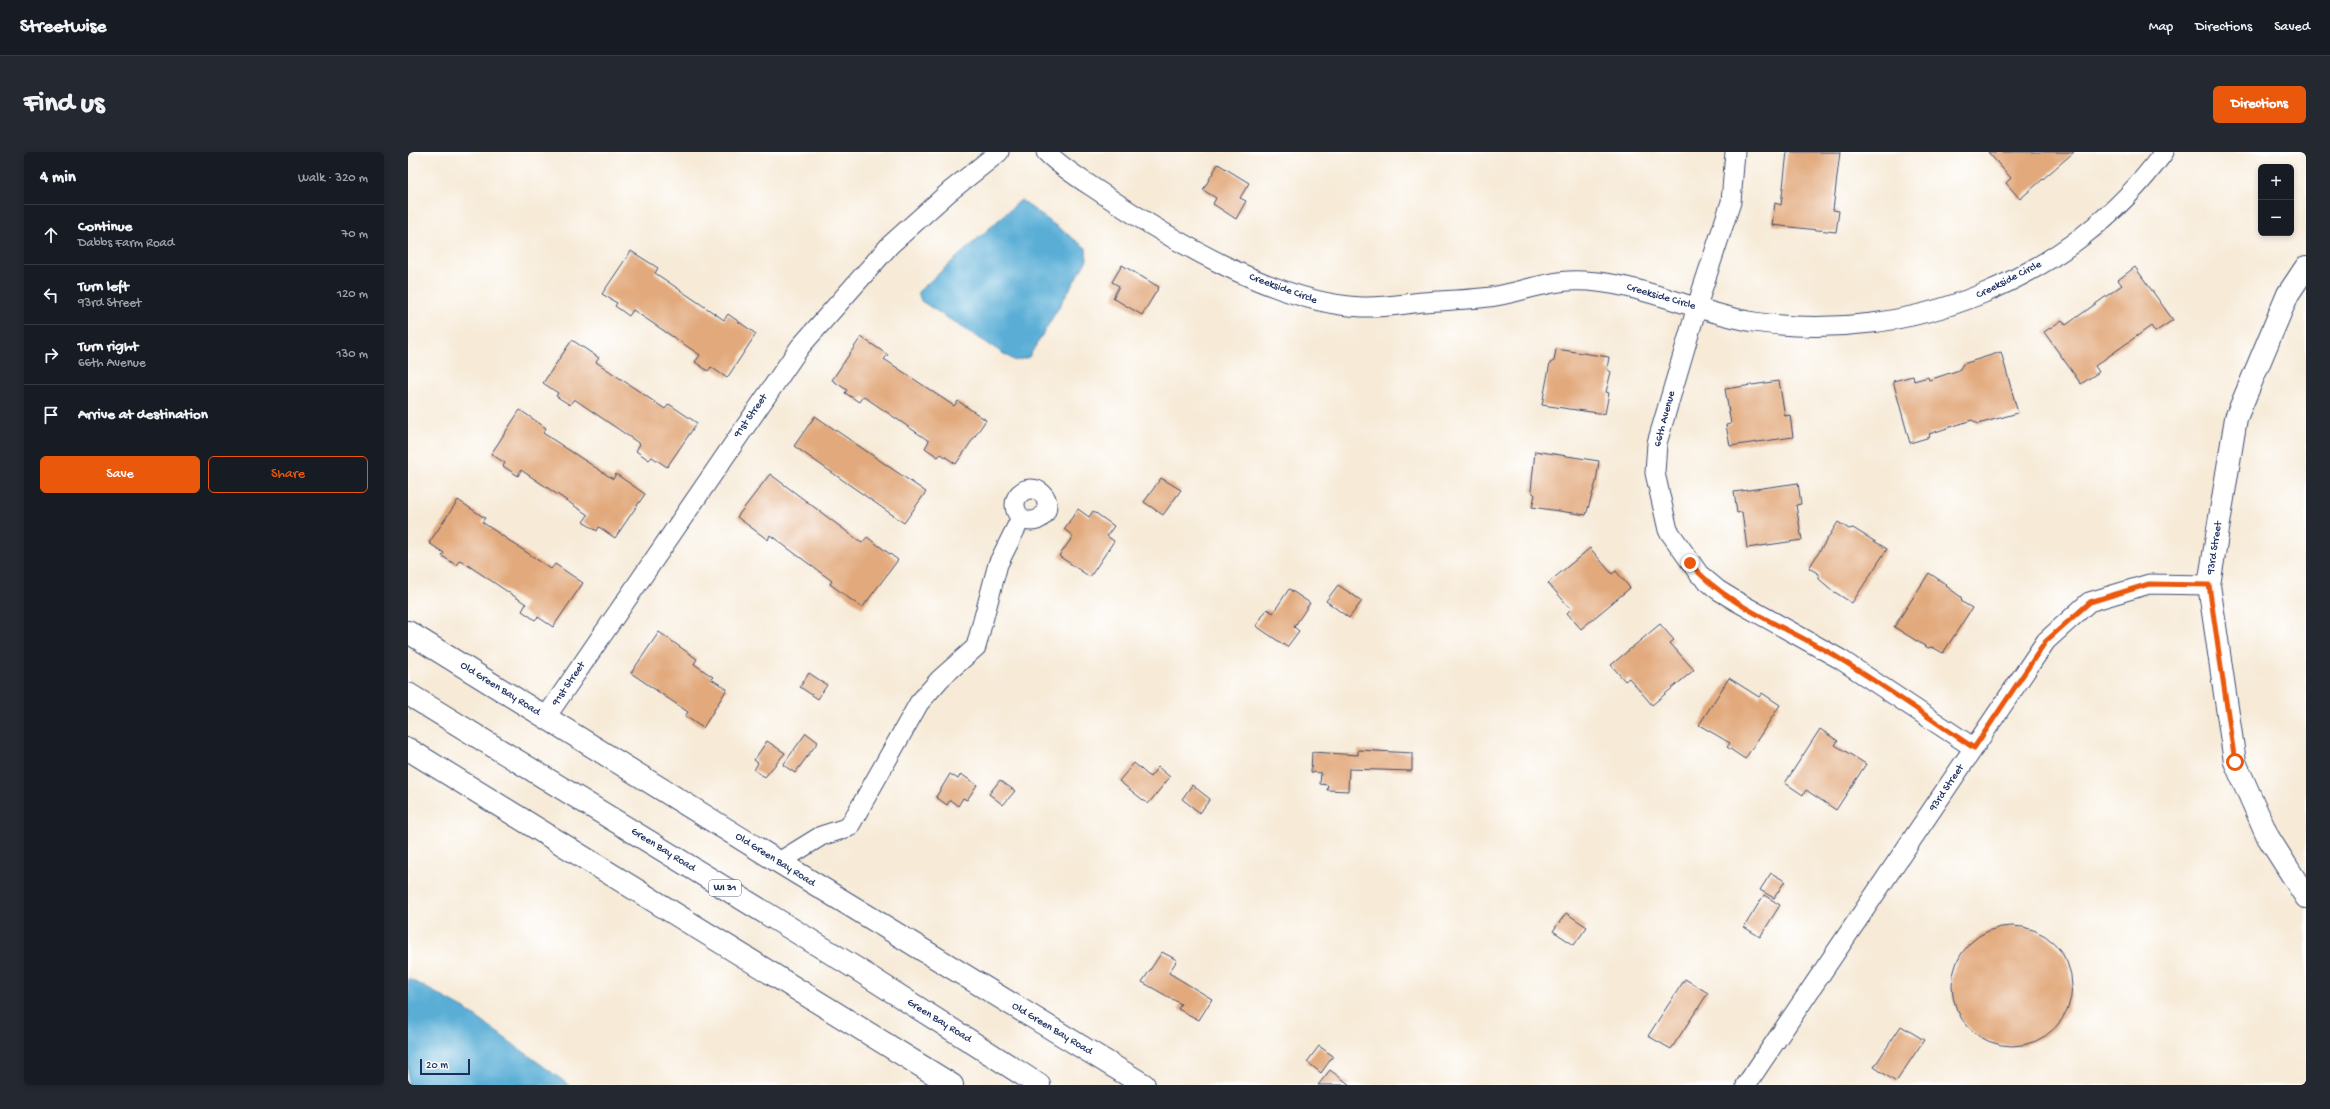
<!DOCTYPE html>
<html lang="en">
<head>
<meta charset="utf-8">
<style>
	body { margin:0; font-family:"Gochi Hand",sans-serif; background:#242831; color:#f1f3f6 }
	.controls { position:absolute; right:12px; top:12px; display:grid; overflow:hidden; border-radius:6px; box-shadow:0 2px 6px #0003 }
	.controls button { width:36px; height:36px; display:grid; place-items:center; padding:0; border:0; border-bottom:1px solid #363941; background:#171b24; color:#f1f3f6; font:20px sans-serif }
	.scale { position:absolute; left:12px; bottom:10px; width:50px; box-sizing:border-box; padding-left:4px; border:2px solid #1b2f5e; border-top:0; font-size:11px; line-height:14px; white-space:nowrap; color:#1b2f5e; -webkit-text-stroke:3px #fff; paint-order:stroke }
	.stop { position:absolute; width:12px; height:12px; margin:-9px; border:3px solid #ea580c; border-radius:50%; background:#fff }
	.stop.end { background:#ea580c; border-color:#fff; box-shadow:0 1px 4px #0008 }
	.list { margin:0; padding:0; list-style:none }
	h2 { display:flex; justify-content:space-between; align-items:center; height:52px; margin:0; padding:0 16px; font-size:17px }
	h2 small { font-size:13px; font-weight:400; color:#9ea1a6 }
	.list li { display:grid; grid-template-columns:26px 1fr auto; gap:12px; align-items:center; box-sizing:border-box; height:60px; padding:0 16px; border-top:1px solid #363941 }
	.list b { display:block; font-size:15px; white-space:nowrap }
	.list p { margin:0; font-size:13px; white-space:nowrap; color:#9ea1a6 }
	.list em { font-size:13px; font-style:normal; color:#9ea1a6 }
	.actions { display:flex; gap:8px; padding:12px 16px }
	.actions a { flex:1; padding:9px 0; border:1px solid #ea580c; border-radius:6px; text-align:center; font-size:14px; color:#ea580c }
	.actions .main { background:#ea580c; color:#fff }
	.icon { flex:none; width:22px; height:22px; fill:none; stroke:currentColor; stroke-width:2; stroke-linecap:round; stroke-linejoin:round }
	.map { position:relative; flex:none; width:1898px; height:933px; overflow:hidden; border-radius:6px }
	header { display:flex; align-items:center; gap:24px; box-sizing:border-box; height:56px; padding:0 20px; background:#171b24; border-bottom:1px solid #363941 }
	header strong { font-size:19px }
	nav { display:flex; gap:22px; margin-inline-start:auto; font-size:14px }
	.intro { display:flex; align-items:center; justify-content:space-between; box-sizing:border-box; height:96px; padding:0 24px }
	h1 { margin:0; font-size:28px }
	.button { padding:10px 18px; border-radius:6px; background:#ea580c; color:#fff; font-size:14px; font-weight:700 }
	main { display:flex; gap:24px; padding:0 24px }
	aside { flex:1; background:#171b24; border-radius:6px; box-shadow:0 2px 6px #0003 }
	.map>svg:first-child { display:block }
	.water { fill:#5aaed6; stroke:#3a6e9a }
	.building { fill:#e2a97c }
	.lines { fill:none; stroke-linecap:round; stroke-linejoin:round }
	.street-casing { stroke:#3c4b70; stroke-width:21 }
	.secondary-casing { stroke:#3c4b70; stroke-width:24 }
	.primary-casing { stroke:#3c4b70; stroke-width:24 }
	.street { stroke:#fff; stroke-width:19 }
	.secondary { stroke:#fff; stroke-width:22 }
	.primary { stroke:#fff; stroke-width:22 }
	.route { stroke:#ea580c; stroke-width:5 }
	.labels { text-anchor:middle; dominant-baseline:central; stroke-width:3; stroke-linejoin:round; paint-order:stroke }
	.shield { fill:#fff; stroke:#5f6d8e; stroke-width:1 }
	.shield-label { font-size:10px; font-weight:bold; fill:#1b2f5e }
	.street-label { font-size:11px; fill:#1b2f5e; stroke:#fff }
</style>
</head>
<body>
<header>
<strong>Streetwise</strong>
<nav><a>Map</a><a>Directions</a><a>Saved</a></nav>
</header>
<div class="intro"><h1>Find us</h1><a class="button">Directions</a></div>
<main>
<aside>
<h2>4 min<small>Walk · 320 m</small></h2>
<ul class="list">
<li><svg class="icon" aria-label="ahead" viewBox="0 0 24 24"><path d="M12 20V5M6 11l6-6 6 6"/></svg><div><b>Continue</b><p>Dabbs Farm Road</p></div><em>70 m</em></li>
<li><svg class="icon" aria-label="left" viewBox="0 0 24 24"><path d="M17 20v-9H6M10 6l-5 5 5 5"/></svg><div><b>Turn left</b><p>93rd Street</p></div><em>120 m</em></li>
<li><svg class="icon" aria-label="right" viewBox="0 0 24 24"><path d="M7 20v-9h11M14 6l5 5-5 5"/></svg><div><b>Turn right</b><p>66th Avenue</p></div><em>130 m</em></li>
<li><svg class="icon" aria-label="arrive" viewBox="0 0 24 24"><path d="M6 21V4h12l-3 4 3 4H6"/></svg><div><b>Arrive at destination</b></div></li>
</ul>
<div class="actions"><a class="main">Save</a><a>Share</a></div>
</aside>
<div class="map">
<svg width="1898" height="933" viewBox="0 0 1898 933">
	<rect width="100%" height="100%" fill="#fff"/>
	<filter id="ink" filterUnits="userSpaceOnUse"><feTurbulence type="fractalNoise" baseFrequency=".025" numOctaves="2"/><feDisplacementMap in="SourceGraphic" scale="8" xChannelSelector="R" yChannelSelector="G"/><feConvolveMatrix kernelMatrix="1 2 1 2 8 2 1 2 1" color-interpolation-filters="sRGB"/></filter>
	<filter id="wash" filterUnits="userSpaceOnUse"><feTurbulence type="fractalNoise" baseFrequency=".012" numOctaves="4" result="noise"/><feDisplacementMap in="SourceGraphic" scale="16" xChannelSelector="R" yChannelSelector="G"/><feGaussianBlur stdDeviation="0.9" result="paint"/><feColorMatrix in="noise" values="0 0 0 0 0 0 0 0 0 0 0 0 0 0 0 0 0 1.4 0 .05"/><feComposite in="paint" operator="in"/></filter>
	<g filter="url(#wash)">
		<rect width="100%" height="100%" fill="#f7ebd8"/>
		<!-- water -->
		<path class="water" d="M613 48 678 96 679 108 621 205 607 209 513 149 510 140Z
			M0 826 57 857 161 933H0Z"/>
		<g id="blocks">
			<!-- building -->
			<path class="building" d="M1379 0H1432L1425 58 1431 59 1428 80 1364 73 1367 51 1373 53Z
				M1580 0H1666L1612 47 1598 31 1603 26Z
				M810 12 841 31 832 46 838 49 828 67 805 52 808 46 795 38Z
				M223 99 250 116 247 121 316 168 320 162 348 182 319 226 303 215 300 219 287 210 292 203 225 158 221 164 207 154 209 151 194 142Z
				M714 113 751 135 734 163 705 146 711 134 704 130Z
				M1727 115 1765 168 1747 180 1743 174 1687 214 1691 220 1673 232 1636 180 1654 168 1658 173 1714 133 1710 128Z
				M453 185 480 203 476 207 546 254 550 249 578 268 548 312 533 302 530 305 517 296 521 289 455 244 451 250 437 241 439 238 424 228Z
				M164 188 191 206 188 210 257 257 261 252 289 271 259 315 244 305 241 308 228 299 232 292 166 247 162 253 148 244 150 241 135 231Z
				M1148 197 1201 205 1199 217 1203 220 1198 240 1201 241 1197 262 1134 253 1139 226 1142 211 1146 209Z
				M1593 200 1610 261 1570 272 1564 268 1521 282 1522 285 1502 291 1485 229 1505 224 1506 229 1520 225 1521 228 1551 218 1555 212Z
				M1371 229 1377 264 1382 263 1385 285 1322 294 1318 273 1323 272 1317 237Z
				M112 258 138 276 135 281 205 327 208 322 237 342 207 386 191 375 189 379 175 370 180 363 113 318 110 324 95 314 97 311 83 302Z
				M407 264 518 340 496 371 386 294Z
				M1127 299 1191 309 1188 330 1178 363 1124 355 1127 343 1123 339Z
				M362 322 454 391 459 385 490 408 454 456 422 432 424 429 362 383 360 388 329 365Z
				M753 326 773 338 755 363 736 350Z
				M1390 331 1393 352 1388 353 1394 388 1339 396 1334 360 1329 361 1326 340Z
				M50 348 77 366 74 370 143 417 147 412 175 431 145 475 130 465 127 468 114 459 118 452 52 408 48 413 34 404 36 401 21 391Z
				M670 357 681 365 685 359 706 374 699 384 706 389 682 425 651 404 665 384 656 377Z
				M1430 370 1441 377 1445 376 1479 397 1444 451 1425 439 1411 427V422L1401 416Z
				M1182 396 1204 422 1208 419 1222 436 1173 477 1159 461 1163 457 1140 431Z
				M1521 421 1539 433 1538 434 1553 445 1554 450 1564 456 1535 501 1524 495 1520 496 1486 475Z
				M930 433 954 449 941 466 918 449Z
				M881 437 902 451 886 475 891 479 879 495 848 474 859 457 865 461Z
				M1252 472 1266 488 1262 491 1286 518 1244 553 1221 526 1217 529 1203 513Z
				M251 480 289 507 286 512 305 525 303 527 319 537 295 576 277 564 280 560 223 521Z
				M401 521 419 533 410 547 392 535Z
				M1321 526 1351 545 1354 541 1372 553 1337 607 1319 595 1322 591 1291 573Z
				M1412 577 1430 589 1427 593 1458 612 1428 658 1398 638 1395 643 1377 631Z
				M398 581 410 590 387 621 375 613Z
				M359 589 377 601 357 625 346 618 350 611 346 608Z
				M950 598 1004 601V619L941 617 940 639 919 638 920 633 912 632 913 621 903 620 904 600 950 603Z
				M726 611 742 625 750 615 762 625 740 652 711 629Z
				M542 622 550 627 553 622 569 633 559 648 555 646 550 654 542 648 539 653 528 645Z
				M592 628 607 639 595 653 581 642Z
				M784 633 802 647 792 661 774 647Z
				M1363 721 1377 729 1366 746 1352 738Z
				M1356 743 1372 753 1352 785 1336 775Z
				M1158 761 1179 775 1166 793 1145 779Z
				M1544 834a60 60 0 1 1 120 0a60 60 0 1 1-120 0Z
				M754 800 769 808 761 821 804 847 791 868 770 857 773 852 734 830Z
				M1277 827 1300 841 1263 897 1240 884Z
				M1493 874 1516 888 1488 930 1466 915Z
				M911 894 925 904 913 921 899 910Z
				M922 918 942 933H910Z"/>
		</g>
	</g>
	<g filter="url(#ink)">
		<use href="#blocks" fill-opacity="0" stroke="#3c4b70" stroke-width="1"/>
		<g class="lines">
			<defs>
				<path id="street" d="M638 0C654 16 674 28 692 40 761 87 870 152 954 155 974 156 995 152 1015 150 1039 148 1065 148 1088 144 1112 140 1137 130 1161 129 1224 126 1284 160 1346 170 1501 193 1664 128 1756 0
					M1327 0 1323 50 1294 138 1249 291 1247 321 1260 378 1291 422 1310 438 1328 449 1432 507 1566 596
					M607 353a16 16 0 1 1 32 0a16 16 0 1 1-32 0Z
					M138 565 392 195 482 93 541 40 591 0
					M371 710 413 684 441 675 511 551 532 527 568 495 590 412 613 366
					M1338 933 1638 489 1681 450 1741 432 1801 433"/>
				<path id="secondary" d="M1898 115 1880 142 1828 266 1801 433 1827 610 1860 685 1898 745
					M0 480 371 710 736 933"/>
				<path id="primary" d="M0 542 449 817 631 933
					M0 597 544 933"/>
			</defs>
			<!-- street casing -->
			<use href="#street" class="street-casing"/>
			<!-- secondary casing -->
			<use href="#secondary" class="secondary-casing"/>
			<!-- primary casing -->
			<use href="#primary" class="primary-casing"/>
			<!-- street -->
			<use href="#street" class="street"/>
			<!-- secondary -->
			<use href="#secondary" class="secondary"/>
			<!-- primary -->
			<use href="#primary" class="primary"/>
		</g>
	</g>
	<g class="lines" filter="url(#ink)">
		<!-- route -->
		<path class="route" d="M1282 411C1318 455 1384 477 1432 507 1478 535 1521 566 1566 596L1638 489 1682 450 1741 432 1801 433 1827 610"/>
	</g>
	<g class="labels">
		<!-- shield labels -->
		<rect class="shield" x="301" y="728" width="32" height="16" rx="3"/>
		<g class="shield-label">
			<text x="317" y="736">WI 31</text>
		</g>
		<!-- street labels -->
		<g class="street-label">
			<text transform="translate(1601 128) rotate(-27)">Creekside Circle</text>
			<text transform="translate(875 137) rotate(20)">Creekside Circle</text>
			<text transform="translate(1253 145) rotate(16)">Creekside Circle</text>
			<text transform="translate(343 264) rotate(-55)">91st Street</text>
			<text transform="translate(1257 267) rotate(-75)">66th Avenue</text>
			<text transform="translate(1807 396) rotate(-81)">93rd Street</text>
			<text transform="translate(161 532) rotate(-56)">91st Street</text>
			<text transform="translate(92 537) rotate(32)">Old Green Bay Road</text>
			<text transform="translate(1539 636) rotate(-56)">93rd Street</text>
			<text transform="translate(255 698) rotate(32)">Green Bay Road</text>
			<text transform="translate(367 708) rotate(32)">Old Green Bay Road</text>
			<text transform="translate(531 869) rotate(32)">Green Bay Road</text>
			<text transform="translate(644 877) rotate(31)">Old Green Bay Road</text>
		</g>
	</g>
</svg>
<div class="controls">
<button>+</button>
<button>−</button>
</div>
<div class="scale">20 m</div>
<div class="stop" style="left:1827px;top:610px"></div>
<div class="stop end" style="left:1282px;top:411px"></div>
</div>
</main>
</body>
</html>
